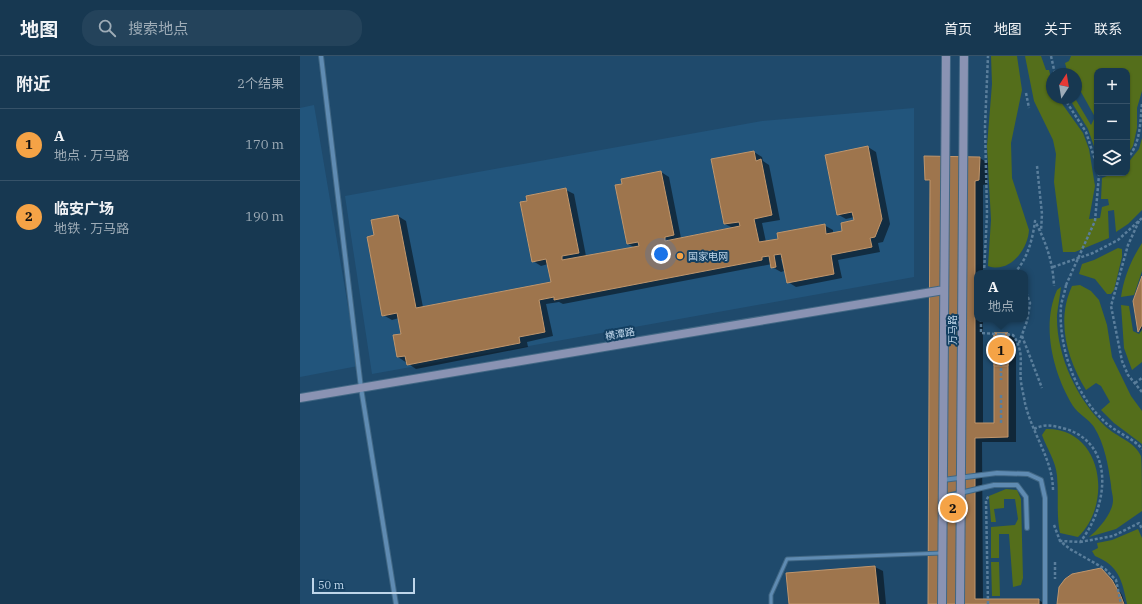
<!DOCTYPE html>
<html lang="zh">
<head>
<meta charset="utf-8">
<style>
	body { margin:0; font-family:"IBM Plex Serif","Noto Sans SC",serif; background:#24435b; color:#f1f3f6 }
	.controls { position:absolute; right:12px; top:12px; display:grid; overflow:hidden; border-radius:8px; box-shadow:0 1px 3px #0004 }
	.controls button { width:36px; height:36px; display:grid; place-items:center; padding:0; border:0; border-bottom:1px solid #365268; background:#173851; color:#f1f3f6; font:20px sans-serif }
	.compass { position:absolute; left:746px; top:12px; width:36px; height:36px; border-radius:50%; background:#173851; box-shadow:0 1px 3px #0004; rotate:12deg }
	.scale { position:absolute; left:12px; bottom:10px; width:103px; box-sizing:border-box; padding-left:4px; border:2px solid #bed5e9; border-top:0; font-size:11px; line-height:14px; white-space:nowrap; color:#bed5e9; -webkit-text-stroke:3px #133f61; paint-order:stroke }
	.you { position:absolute; left:361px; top:198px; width:14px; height:14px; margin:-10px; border:3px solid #fff; border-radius:50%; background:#1a73e8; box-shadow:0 0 0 6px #1a73e833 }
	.badge { display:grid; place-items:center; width:26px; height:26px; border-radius:50%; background:#f5a346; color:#111; font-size:13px; font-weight:700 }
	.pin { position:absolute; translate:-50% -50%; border:2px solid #fff; box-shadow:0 1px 4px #0006 }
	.popup { position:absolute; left:674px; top:214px; width:54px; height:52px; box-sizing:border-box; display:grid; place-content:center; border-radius:8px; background:#173851; filter:drop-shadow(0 1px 3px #0005); font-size:13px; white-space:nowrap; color:#9eacb7 }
	.popup b { font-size:15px; color:#f1f3f6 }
	.popup::after { content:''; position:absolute; left:50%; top:100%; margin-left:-8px; border:8px solid transparent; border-top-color:#173851 }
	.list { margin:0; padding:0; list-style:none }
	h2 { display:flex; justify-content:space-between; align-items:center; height:52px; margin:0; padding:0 16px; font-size:17px }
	h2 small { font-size:13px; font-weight:400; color:#9eacb7 }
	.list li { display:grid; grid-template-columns:26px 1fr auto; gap:12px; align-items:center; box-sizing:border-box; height:72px; padding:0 16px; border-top:1px solid #365268 }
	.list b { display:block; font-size:15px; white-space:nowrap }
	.list p { margin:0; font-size:13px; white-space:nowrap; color:#9eacb7 }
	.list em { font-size:13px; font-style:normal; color:#9eacb7 }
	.icon { flex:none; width:22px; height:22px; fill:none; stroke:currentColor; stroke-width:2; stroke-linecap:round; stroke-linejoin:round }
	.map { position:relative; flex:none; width:842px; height:548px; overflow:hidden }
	header { display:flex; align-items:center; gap:24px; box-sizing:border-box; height:56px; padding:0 20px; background:#173851; border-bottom:1px solid #365268 }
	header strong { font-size:19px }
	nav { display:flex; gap:22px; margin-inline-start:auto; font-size:14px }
	.search { width:280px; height:36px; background:#24435b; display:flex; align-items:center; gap:10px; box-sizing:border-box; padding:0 14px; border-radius:16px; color:#9eacb7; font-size:15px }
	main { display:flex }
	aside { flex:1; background:#173851 }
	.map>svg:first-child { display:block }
	.built { fill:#22557c }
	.green { fill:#546e1b }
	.shadow { fill:#0007 }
	.building { fill:#9e754d; stroke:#c0966c }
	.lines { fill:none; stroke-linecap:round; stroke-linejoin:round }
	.lane-casing { stroke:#416784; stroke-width:5 }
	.street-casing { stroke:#416784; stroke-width:6 }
	.secondary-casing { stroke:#416784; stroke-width:10 }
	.path { stroke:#5a7e9b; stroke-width:2.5; stroke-dasharray:3 2; stroke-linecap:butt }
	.lane { stroke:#5f8bb2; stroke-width:3 }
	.street { stroke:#5f8bb2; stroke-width:4 }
	.secondary { stroke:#8a93b3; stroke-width:8 }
	.path-bridge { stroke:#5a7e9b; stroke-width:2.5; stroke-dasharray:3 2; stroke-linecap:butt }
	.poi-dot { fill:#f5a346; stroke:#133f61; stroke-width:1.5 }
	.labels { text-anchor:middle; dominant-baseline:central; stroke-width:4; stroke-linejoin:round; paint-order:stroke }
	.poi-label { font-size:10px; fill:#bed5e9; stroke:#133f61; text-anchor:start }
	.street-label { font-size:10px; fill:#bed5e9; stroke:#133f61 }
</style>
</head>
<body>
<header>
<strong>地图</strong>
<div class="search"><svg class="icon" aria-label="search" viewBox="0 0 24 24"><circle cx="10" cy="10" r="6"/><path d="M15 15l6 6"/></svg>搜索地点</div>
<nav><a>首页</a><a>地图</a><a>关于</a><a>联系</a></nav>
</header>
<main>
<aside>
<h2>附近<small>2个结果</small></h2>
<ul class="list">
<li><span class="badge">1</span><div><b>A</b><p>地点 · 万马路</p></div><em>170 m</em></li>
<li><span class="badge">2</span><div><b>临安广场</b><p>地铁 · 万马路</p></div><em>190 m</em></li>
</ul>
</aside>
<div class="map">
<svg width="842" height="548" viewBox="0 0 842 548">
	<rect width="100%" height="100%" fill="#1f4a6c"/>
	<!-- built -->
	<path class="built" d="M14 49 58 310 0 321V52Z
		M614 52V221L72 318 45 140 462 65Z"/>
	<!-- green -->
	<path class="green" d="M691 0H717L722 34 711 87 712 122 729 174C728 193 710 218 688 210L691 164 687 90 692 28Z
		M725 0H741L746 14H749L752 26V42H758L783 77 789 93 795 130 789 163 800 162 802 151 809 149 808 143H801L802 122 814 117H827V108L839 93 842 82V154L828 168 816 176 814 154 808 155 809 182 775 196H763L754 126 756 98 753 84 734 45Z
		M771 0H842V35L837 52V72L833 90 827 99V15H797V99L788 73 772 47 776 44 791 69 795 61 776 27V18H768L765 7 769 5Z
		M842 187V215L834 239 821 241C824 221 831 204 842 187Z
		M818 192 822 193V201L814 234 811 238H807L795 223 779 218 782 208 794 204Z
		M780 229 791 235 799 244 807 269 812 301 831 340 842 355V388L814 367 801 354 810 346 801 330 796 327 786 334C767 303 756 265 772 230Z
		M761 231C760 240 758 250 757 259 756 299 777 344 806 371 817 381 835 386 841 400 842 407 842 445 842 455L816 473 789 481C798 474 813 457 813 444 813 439 811 434 811 429 808 409 805 389 794 371 789 363 778 358 773 350 753 317 741 270 757 234Z
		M821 249 829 250 833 275 839 278 842 274V306L832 314 824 292Z
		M746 373C803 372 813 448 778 481L760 477C756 458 759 439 757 420 756 405 747 393 742 379Z
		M706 433 717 434 721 443 723 522 721 529 713 531 709 478H699V502H691V471L715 469 718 463 715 443H704V452L694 453 696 466H691L689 440Z
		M838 473 842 482V548H827C822 524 819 510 795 500L792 495 798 492 797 487 812 484Z
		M691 506H699L700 540H692Z"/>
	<!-- shadow -->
	<path class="shadow" d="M568 91 576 96 590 168 583 186 578 187 580 196 538 204 542 222 496 231 488 226 483 203H481L484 215 481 216 472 211V208L263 248 259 246 246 248 253 280 227 286 228 291 116 313 98 301 102 279 99 262 92 264 83 259 75 180 98 160 106 165 123 251 252 227 248 208 241 210 233 205 228 146 266 134 274 138 286 200 334 191 328 188 361 116 369 121 381 182 433 172 425 168 413 104 454 96 462 101 463 105 469 109 480 164 462 167 466 186 524 169 533 174V178L543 176 555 165 554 161 546 163 537 158Z
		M680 102 688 107 687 128 683 129V217H677V263H683V368H695L708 278 716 283V386H682L683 544H739L745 548H629L631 126 626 123Z
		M842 224V272L840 276 835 245Z
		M575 511 583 515 586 548H490Z
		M800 513 814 526 822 539 825 548H758L772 519Z"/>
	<!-- building -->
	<path class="building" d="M568 90 582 163 575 181 570 182 572 191 531 199 534 218 487 227 481 198 474 199 476 211 471 212 469 200 462 201V204L254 244V241L239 244 245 276 219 281 220 287 107 309 105 300 97 301 93 279 101 278 97 257 82 260 67 181 74 179 71 164 98 159 116 252 251 226 246 203 232 206 220 146 227 145 226 140 266 132 279 197 262 200V204L339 190 338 186 327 188 315 129 322 128 321 123 361 115 374 179 365 181V185L440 170 439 166 424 168 411 103 454 95 456 105 461 103 472 159 454 163 459 186 478 183 477 177 525 168 526 178 542 175 541 167 554 164 552 156 537 159 525 99Z
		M624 100 680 101 679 124 675 125V367H694V277H708V381L675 382V543H739V548H628L630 124H625Z
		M842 220V269L838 276 833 245Z
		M694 277H708V310H694Z
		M575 510 579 548H489L486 517Z
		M801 512 812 524 820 538 824 548H757L759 531 765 523 772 518Z"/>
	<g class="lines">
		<defs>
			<path id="lane" d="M471 548V539L487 503 642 497"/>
			<path id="street" d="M21 0 61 332 96 548
				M643 424 697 417 728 418 741 424 745 442V548
				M643 441 694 429H717L726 441 727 472"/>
			<path id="secondary" d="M0 342 644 234
				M642 548 646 0
				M660 548 664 0"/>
		</defs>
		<!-- lane casing -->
		<use href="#lane" class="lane-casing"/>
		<!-- street casing -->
		<use href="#street" class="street-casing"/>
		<!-- secondary casing -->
		<use href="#secondary" class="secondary-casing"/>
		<!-- path -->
		<path class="path" d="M751 0 755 18
			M726 37 729 52
			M764 42 786 76 797 110
			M827 103C841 87 840 67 842 47
			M737 110 742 158 741 175
			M799 117V119L804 117
			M795 165 799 119
			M839 165 828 189 811 250 822 305 828 319 842 336
			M753 211 793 197 818 184 842 162
			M684 217 687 158 685 70 688 0
			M714 217C727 205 733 182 735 165 746 186 753 206 754 230
			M766 229C765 236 762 243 761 250 758 290 775 339 805 366 814 375 836 384 842 393
			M681 263V277L713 279C725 297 719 307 721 326 722 333 724 341 725 347 732 378 753 403 753 435
			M701 277V324
			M722 280 742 332
			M719 287 727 265 730 247 725 233
			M835 327 842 322
			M701 339V367
			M734 373C746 367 754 370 766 373 817 389 807 453 780 486L760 485
			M754 469 760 485 770 493 805 513 816 524 821 548
			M780 486 813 480 839 467 842 473
			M755 506V523
			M688 548 686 445 689 439"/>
		<!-- lane -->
		<use href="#lane" class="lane"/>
		<!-- street -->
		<use href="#street" class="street"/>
		<!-- secondary -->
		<use href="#secondary" class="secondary"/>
		<!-- path-bridge -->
		<path class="path-bridge" d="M766 229 795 165"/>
	</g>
	<!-- markers -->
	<circle class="poi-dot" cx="380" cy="200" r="4"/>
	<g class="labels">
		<!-- poi labels -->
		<g class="poi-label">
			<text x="388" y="200">国家电网</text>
		</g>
		<!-- street labels -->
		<g class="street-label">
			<text transform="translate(652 274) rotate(-90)">万马路</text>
			<text transform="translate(320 278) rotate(-10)">横潭路</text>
		</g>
	</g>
</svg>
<div class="controls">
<button>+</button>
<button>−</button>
<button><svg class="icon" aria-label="layers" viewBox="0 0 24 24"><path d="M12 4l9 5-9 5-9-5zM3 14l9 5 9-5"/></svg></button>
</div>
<svg class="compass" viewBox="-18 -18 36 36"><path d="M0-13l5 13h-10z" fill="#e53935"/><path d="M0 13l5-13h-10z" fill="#9eacb7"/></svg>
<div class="scale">50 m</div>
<div class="you"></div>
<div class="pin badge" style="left:701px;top:294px">1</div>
<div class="popup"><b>A</b>地点</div>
<div class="pin badge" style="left:653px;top:452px">2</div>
</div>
</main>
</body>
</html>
